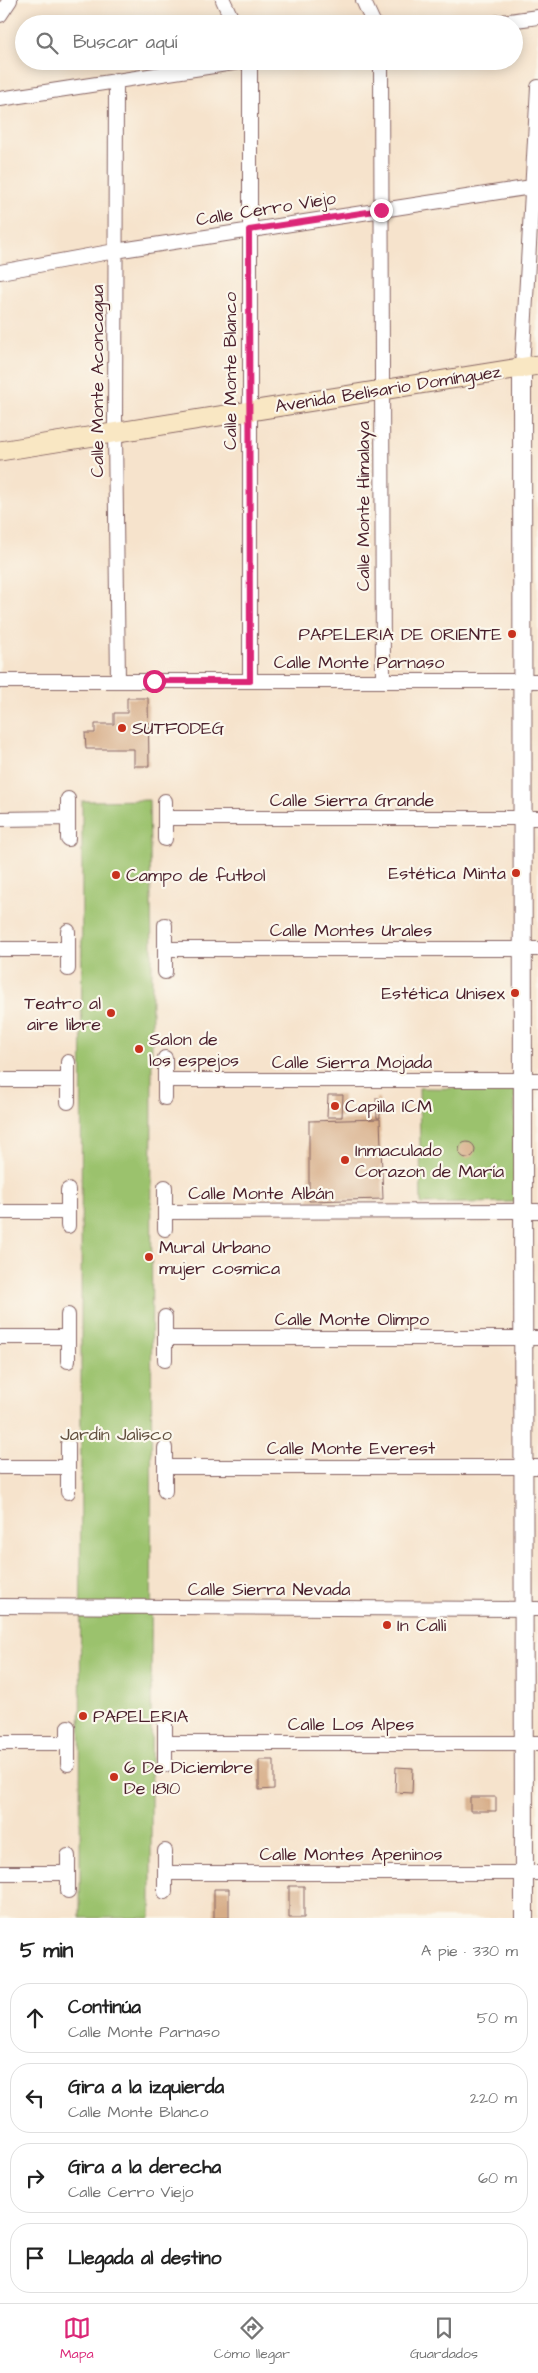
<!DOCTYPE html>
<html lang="es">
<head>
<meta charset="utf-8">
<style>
	body { margin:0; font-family:"Architects Daughter",sans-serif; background:#f2f2f2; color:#222 }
	.stop { position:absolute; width:15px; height:15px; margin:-11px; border:4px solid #db2777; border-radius:50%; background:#fff }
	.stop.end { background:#db2777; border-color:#fff; box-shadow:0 1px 5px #0008 }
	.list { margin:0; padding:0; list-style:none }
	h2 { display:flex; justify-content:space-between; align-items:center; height:65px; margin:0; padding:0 20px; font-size:21px }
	h2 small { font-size:16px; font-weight:400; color:#767676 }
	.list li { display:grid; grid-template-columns:32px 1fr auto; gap:15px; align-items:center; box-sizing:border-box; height:70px; margin:0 10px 10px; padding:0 10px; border:1px solid #e0e0e0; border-radius:20px }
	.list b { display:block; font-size:19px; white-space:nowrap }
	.list p { margin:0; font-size:16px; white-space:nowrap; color:#767676 }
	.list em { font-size:16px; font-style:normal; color:#767676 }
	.icon { flex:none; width:28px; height:28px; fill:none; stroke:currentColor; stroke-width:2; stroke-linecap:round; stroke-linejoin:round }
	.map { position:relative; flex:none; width:538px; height:1918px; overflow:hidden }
	.search { position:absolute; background:#fff; box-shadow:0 2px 12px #0003; left:15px; right:15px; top:15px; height:55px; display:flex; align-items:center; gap:12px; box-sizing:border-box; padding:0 18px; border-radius:28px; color:#767676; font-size:19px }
	.sheet { height:385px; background:#fff }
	nav { display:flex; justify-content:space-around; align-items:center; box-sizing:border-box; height:70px; border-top:1px solid #e0e0e0; background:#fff; font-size:14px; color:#767676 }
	nav a { display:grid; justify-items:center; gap:2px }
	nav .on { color:#db2777 }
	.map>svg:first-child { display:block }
	.green { fill:#9bc26d; stroke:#72704c }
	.building { fill:#d7ad88 }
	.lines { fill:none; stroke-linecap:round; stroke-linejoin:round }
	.minor-casing { stroke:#866463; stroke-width:16 }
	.tertiary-casing { stroke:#866463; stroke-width:20 }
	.secondary-casing { stroke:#866463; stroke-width:21 }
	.minor { stroke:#fff; stroke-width:14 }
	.tertiary { stroke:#fff; stroke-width:18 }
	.secondary { stroke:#f9e7c3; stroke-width:19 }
	.route { stroke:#db2777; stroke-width:6 }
	.poi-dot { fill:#c8321e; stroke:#fbf7ec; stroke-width:2 }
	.labels { text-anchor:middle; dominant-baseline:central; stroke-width:4.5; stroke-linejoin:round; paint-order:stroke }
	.street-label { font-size:18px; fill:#4a1f2b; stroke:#fbf7ec }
	.poi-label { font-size:18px; fill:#4a1f2b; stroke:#fbf7ec; text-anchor:start }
	.park-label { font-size:18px; fill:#62503f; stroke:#fbf7ec }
</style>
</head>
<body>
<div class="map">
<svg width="538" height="1918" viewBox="0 0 538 1918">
	<rect width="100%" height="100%" fill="#fbf7ec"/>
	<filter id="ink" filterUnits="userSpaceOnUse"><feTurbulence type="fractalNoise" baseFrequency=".02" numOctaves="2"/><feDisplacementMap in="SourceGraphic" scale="10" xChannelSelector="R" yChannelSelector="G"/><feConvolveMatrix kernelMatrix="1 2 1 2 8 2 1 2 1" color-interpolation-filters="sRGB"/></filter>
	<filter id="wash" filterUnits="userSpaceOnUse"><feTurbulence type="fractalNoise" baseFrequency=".0096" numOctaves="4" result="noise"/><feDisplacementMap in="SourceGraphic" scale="20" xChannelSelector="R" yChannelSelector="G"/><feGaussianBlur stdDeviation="1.12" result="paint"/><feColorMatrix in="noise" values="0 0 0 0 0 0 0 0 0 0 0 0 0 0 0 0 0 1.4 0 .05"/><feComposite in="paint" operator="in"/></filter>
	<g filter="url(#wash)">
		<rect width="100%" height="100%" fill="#f6e3cc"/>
		<!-- green -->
		<path class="green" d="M149 800 152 951 151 1918H80L82 801Z
			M419 1088 515 1089V1202L421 1204Z"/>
		<g id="blocks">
			<!-- building -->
			<path class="building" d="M127 698H148L149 766H134V749H86L85 733H95V724H114V713H127Z
				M328 1095H343L342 1117H327Z
				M376 1098H379L380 1118H377Z
				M380 1119 383 1199 309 1201V1121Z
				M459 1150a8 8 0 1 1 16 0a8 8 0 1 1-16 0Z
				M259 1760H274V1789L259 1790Z
				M396 1767 413 1768 412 1793 395 1792Z
				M470 1797H496V1811H470Z
				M289 1886H304V1918H289Z
				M214 1889H229V1918H214Z"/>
		</g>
	</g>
	<g filter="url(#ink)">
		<use href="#blocks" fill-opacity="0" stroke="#866463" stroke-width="1"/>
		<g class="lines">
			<defs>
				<path id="minor" d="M223 0 234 24
					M363 0 374 24
					M0 15 10 0
					M487 24 538 17
					M250 61V681
					M381 61 383 681
					M116 80 115 433 118 681
					M0 99 246 61
					M0 272 115 251 538 186
					M522 368 538 87
					M0 681H538
					M165 818H538
					M0 819 68 818
					M68 839V799
					M165 839V801
					M165 925V972
					M0 949H68
					M165 949H538
					M68 969V931
					M165 1058V1098
					M0 1080H68
					M165 1080H538
					M68 1102V1062
					M68 1190V1226
					M0 1212H68
					M165 1212 538 1211
					M165 1229V1187
					M165 1317V1360
					M0 1337H68
					M165 1338H538
					M68 1361V1315
					M68 1444V1492
					M0 1467H68
					M165 1467H538
					M165 1491V1448
					M0 1606 538 1609
					M0 1743H68
					M165 1743H538
					M68 1764V1727
					M165 1765V1722
					M165 1851V1892
					M68 1856V1891
					M0 1873H68
					M165 1873H538"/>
				<path id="tertiary" d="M522 368 524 1918"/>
				<path id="secondary" d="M0 451 538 365"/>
			</defs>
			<!-- minor casing -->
			<use href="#minor" class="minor-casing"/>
			<!-- tertiary casing -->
			<use href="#tertiary" class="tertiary-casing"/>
			<!-- secondary casing -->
			<use href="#secondary" class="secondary-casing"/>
			<!-- minor -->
			<use href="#minor" class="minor"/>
			<!-- tertiary -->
			<use href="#tertiary" class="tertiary"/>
			<!-- secondary -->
			<use href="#secondary" class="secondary"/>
		</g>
	</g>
	<g class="lines" filter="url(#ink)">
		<!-- route -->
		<path class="route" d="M154 681H250L249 230 381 210"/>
	</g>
	<!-- markers -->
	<g class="poi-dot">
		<circle cx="512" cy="634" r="5"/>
		<circle cx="122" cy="728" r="5"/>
		<circle cx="516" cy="873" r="5"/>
		<circle cx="116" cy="875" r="5"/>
		<circle cx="515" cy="993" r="5"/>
		<circle cx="111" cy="1013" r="5"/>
		<circle cx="139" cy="1049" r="5"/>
		<circle cx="335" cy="1106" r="5"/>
		<circle cx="345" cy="1160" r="5"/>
		<circle cx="149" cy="1257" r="5"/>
		<circle cx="387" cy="1625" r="5"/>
		<circle cx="83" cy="1716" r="5"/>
		<circle cx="114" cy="1777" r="5"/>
	</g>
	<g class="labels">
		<!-- street labels -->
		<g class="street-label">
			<text transform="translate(266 209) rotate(-9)">Calle Cerro Viejo</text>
			<text transform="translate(230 371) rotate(-90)">Calle Monte Blanco</text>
			<text transform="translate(97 381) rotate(-90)">Calle Monte Aconcagua</text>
			<text transform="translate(388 389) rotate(-9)">Avenida Belisario Domínguez</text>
			<text transform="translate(363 506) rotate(-90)">Calle Monte Himalaya</text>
			<text x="359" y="662">Calle Monte Parnaso</text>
			<text x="352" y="800">Calle Sierra Grande</text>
			<text x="351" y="930">Calle Montes Urales</text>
			<text x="352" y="1062">Calle Sierra Mojada</text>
			<text x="261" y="1193">Calle Monte Albán</text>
			<text x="352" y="1319">Calle Monte Olimpo</text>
			<text x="351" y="1448">Calle Monte Everest</text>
			<text x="269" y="1589">Calle Sierra Nevada</text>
			<text x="351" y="1724">Calle Los Alpes</text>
			<text x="351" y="1854">Calle Montes Apeninos</text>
		</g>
		<!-- poi labels -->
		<g class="poi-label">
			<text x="502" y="634" text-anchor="end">PAPELERIA DE ORIENTE</text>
			<text x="132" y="728">SUTFODEG</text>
			<text x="506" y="873" text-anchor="end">Estética Minta</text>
			<text x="126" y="875">Campo de futbol</text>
			<text x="505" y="993" text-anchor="end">Estética Unisex</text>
			<text x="101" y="1003" text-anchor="end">Teatro al<tspan x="101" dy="21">aire libre</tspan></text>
			<text x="149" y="1039">Salon de<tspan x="149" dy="21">los espejos</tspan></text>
			<text x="345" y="1106">Capilla ICM</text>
			<text x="355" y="1150">Inmaculado<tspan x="355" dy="21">Corazon de María</tspan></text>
			<text x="159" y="1247">Mural Urbano<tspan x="159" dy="21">mujer cosmica</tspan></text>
			<text x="397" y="1625">In Calli</text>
			<text x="93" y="1716">PAPELERIA</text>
			<text x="124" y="1767">6 De Diciembre<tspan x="124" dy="21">De 1810</tspan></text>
		</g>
		<!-- park labels -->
		<g class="park-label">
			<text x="116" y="1434">Jardín Jalisco</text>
		</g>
	</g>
</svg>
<div class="stop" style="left:154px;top:681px"></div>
<div class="stop end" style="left:381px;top:210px"></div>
<div class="search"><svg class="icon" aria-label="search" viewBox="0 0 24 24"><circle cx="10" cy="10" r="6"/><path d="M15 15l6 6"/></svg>Buscar aquí</div>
</div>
<section class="sheet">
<h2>5 min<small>A pie · 330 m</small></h2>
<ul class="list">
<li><svg class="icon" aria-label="ahead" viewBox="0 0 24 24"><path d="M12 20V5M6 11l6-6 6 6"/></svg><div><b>Continúa</b><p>Calle Monte Parnaso</p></div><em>50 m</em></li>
<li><svg class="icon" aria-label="left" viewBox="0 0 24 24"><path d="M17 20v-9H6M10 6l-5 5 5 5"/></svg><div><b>Gira a la izquierda</b><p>Calle Monte Blanco</p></div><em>220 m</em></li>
<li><svg class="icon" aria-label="right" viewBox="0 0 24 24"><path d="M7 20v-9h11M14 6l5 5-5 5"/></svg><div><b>Gira a la derecha</b><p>Calle Cerro Viejo</p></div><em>60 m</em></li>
<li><svg class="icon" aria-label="arrive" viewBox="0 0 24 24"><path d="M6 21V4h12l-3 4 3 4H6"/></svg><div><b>Llegada al destino</b></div></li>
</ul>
</section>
<nav>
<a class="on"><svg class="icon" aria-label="map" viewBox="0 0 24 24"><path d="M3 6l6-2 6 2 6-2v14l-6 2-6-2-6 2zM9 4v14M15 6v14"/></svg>Mapa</a>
<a><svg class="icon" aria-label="directions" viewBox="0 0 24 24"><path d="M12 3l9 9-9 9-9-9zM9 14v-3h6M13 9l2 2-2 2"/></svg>Cómo llegar</a>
<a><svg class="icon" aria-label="saved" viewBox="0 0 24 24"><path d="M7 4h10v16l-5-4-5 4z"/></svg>Guardados</a>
</nav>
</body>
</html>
